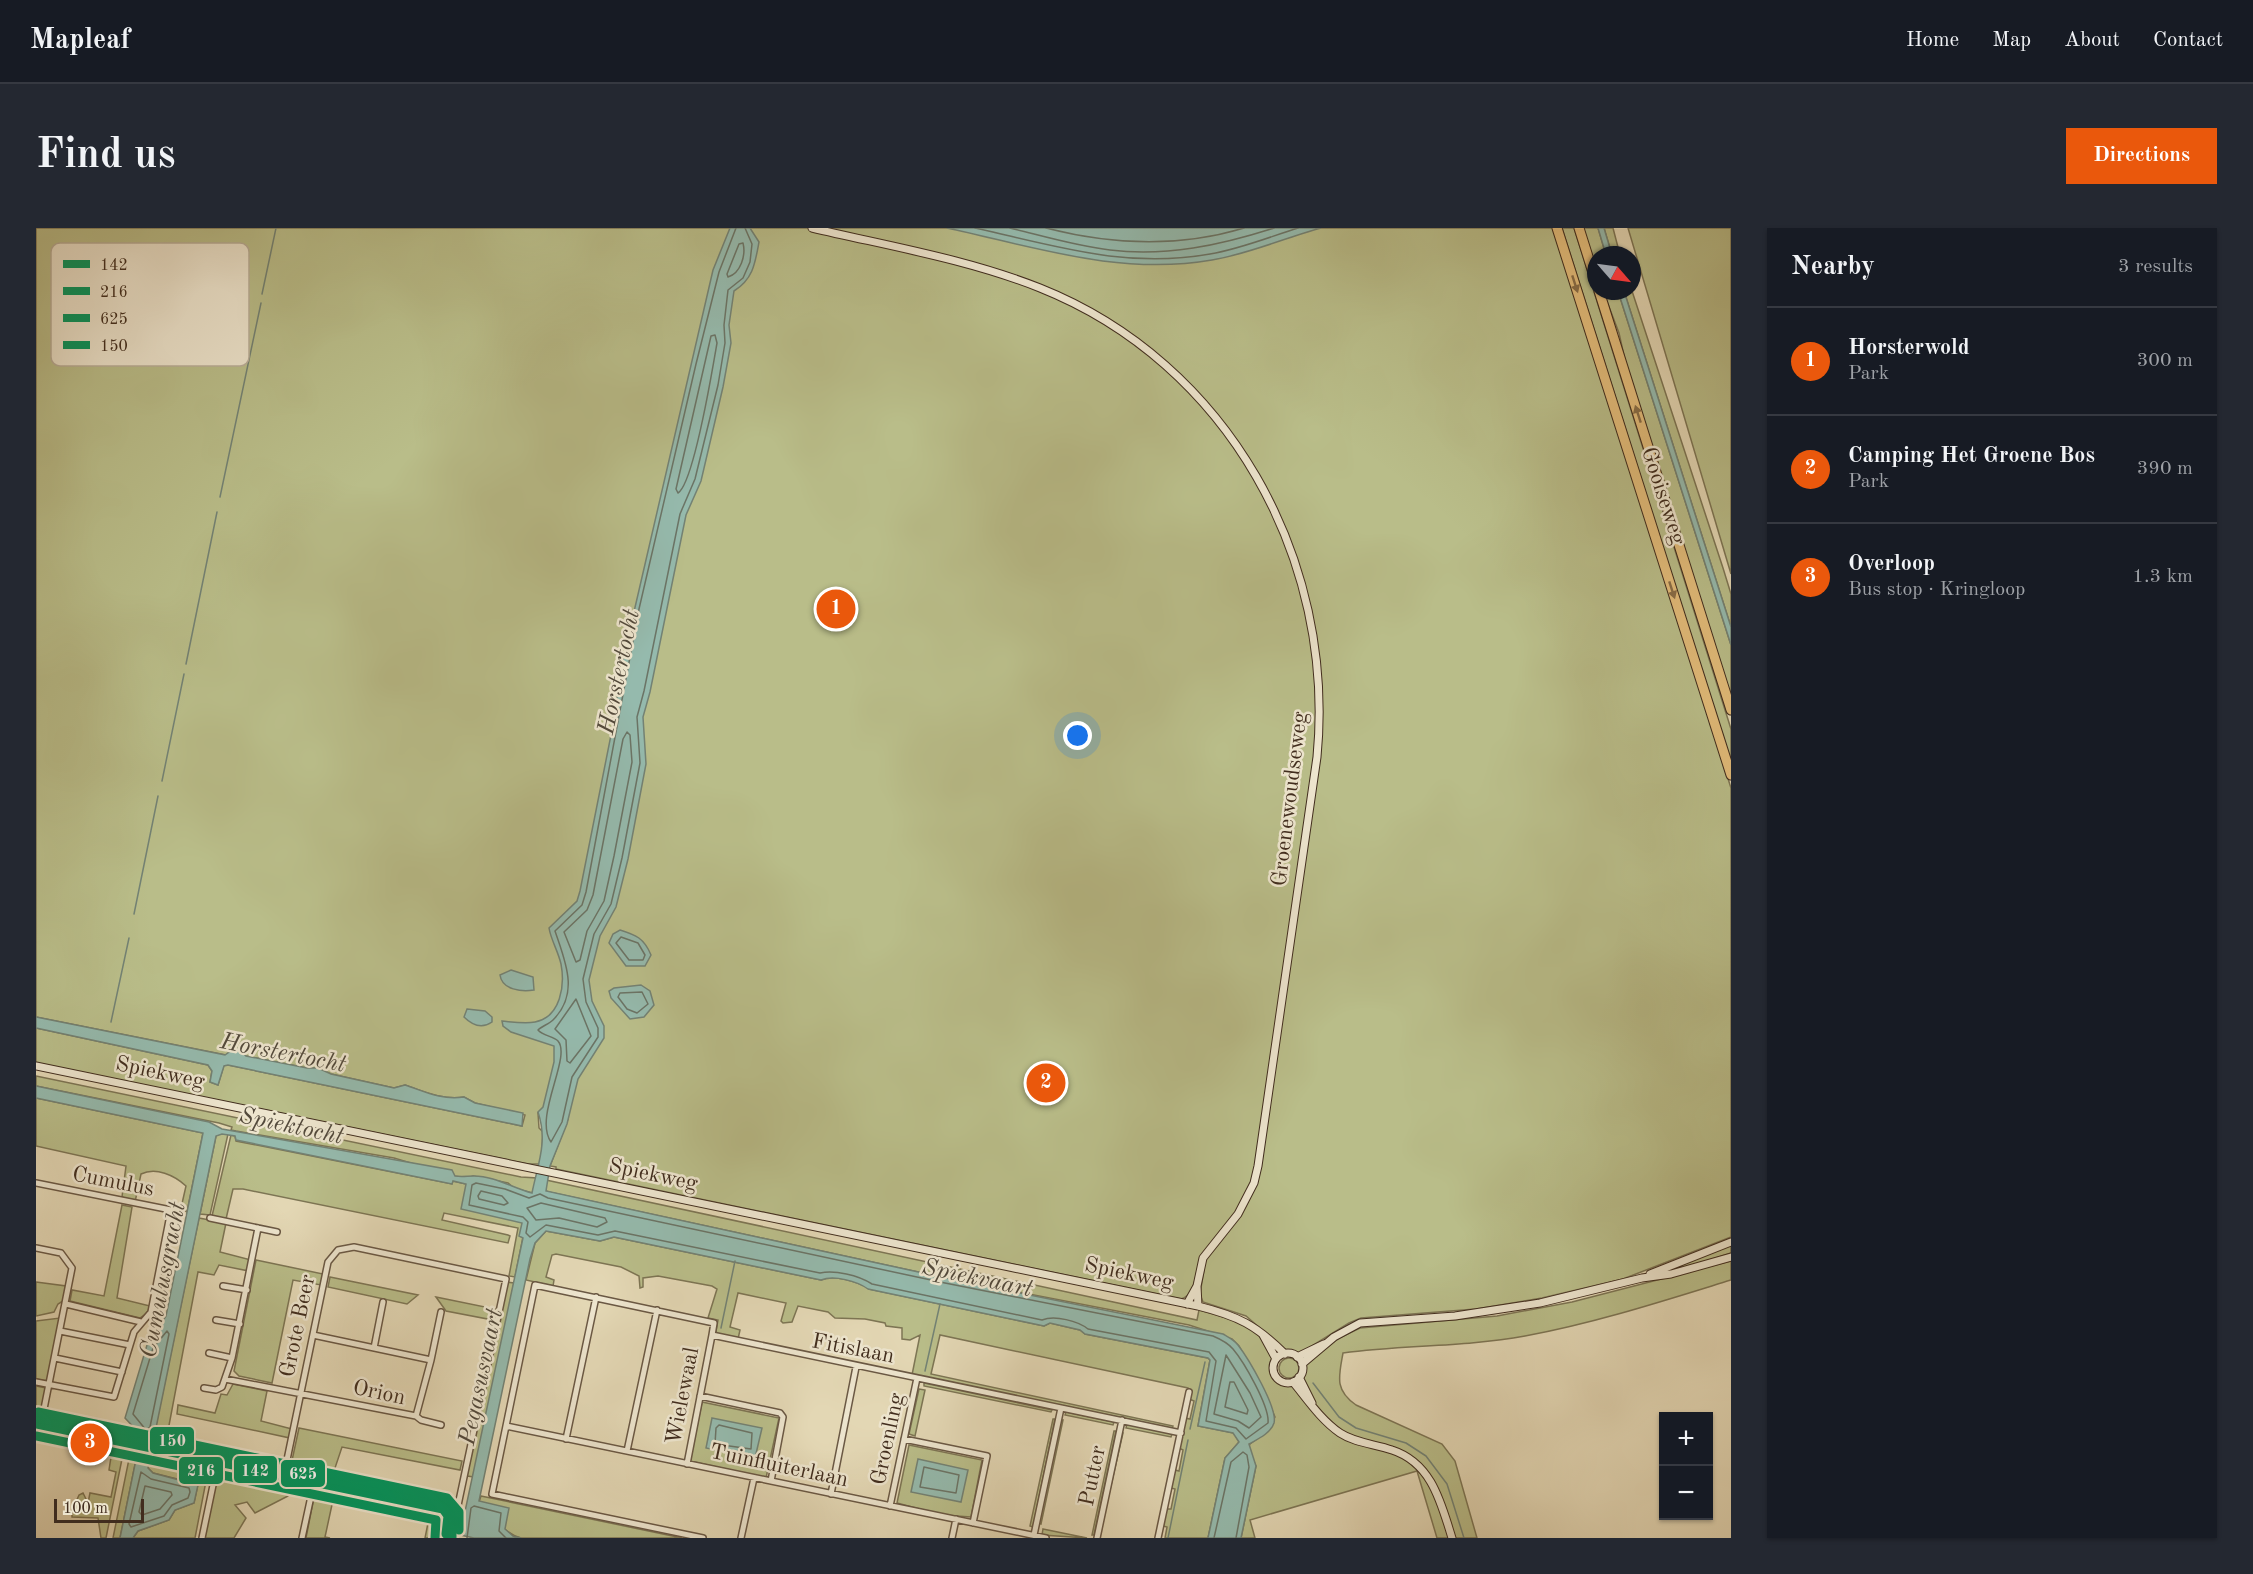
<!DOCTYPE html>
<html lang="en">
<head>
<meta charset="utf-8">
<style>
	body { margin:0; font-family:"Old Standard TT",serif; background:#242831; color:#f1f3f6 }
	.controls { position:absolute; right:18px; bottom:18px; display:grid; overflow:hidden; border-radius:0px; box-shadow:0 2px 4px #0004 }
	.controls button { width:54px; height:54px; display:grid; place-items:center; padding:0; border:0; border-bottom:2px solid #363941; background:#171b24; color:#f1f3f6; font:30px sans-serif }
	.compass { position:absolute; left:1551px; top:18px; width:54px; height:54px; border-radius:50%; background:#171b24; box-shadow:0 2px 4px #0004; rotate:118deg }
	.scale { position:absolute; left:18px; bottom:15px; width:90px; box-sizing:border-box; padding-left:6px; border:3px solid #412d1e; border-top:0; font-size:16px; line-height:21px; white-space:nowrap; color:#412d1e; -webkit-text-stroke:4px #ede5ce; paint-order:stroke }
	.you { position:absolute; left:1042px; top:508px; width:21px; height:21px; margin:-15px; border:4px solid #fff; border-radius:50%; background:#1a73e8; box-shadow:0 0 0 9px #1a73e833 }
	.badge { display:grid; place-items:center; width:39px; height:39px; border-radius:50%; background:#ea580c; color:#fff; font-size:20px; font-weight:700 }
	.pin { position:absolute; translate:-50% -50%; border:3px solid #fff; box-shadow:0 2px 6px #0006 }
	.list { margin:0; padding:0; list-style:none }
	h2 { display:flex; justify-content:space-between; align-items:center; height:78px; margin:0; padding:0 24px; font-size:26px }
	h2 small { font-size:20px; font-weight:400; color:#9ea1a6 }
	.list li { display:grid; grid-template-columns:39px 1fr auto; gap:18px; align-items:center; box-sizing:border-box; height:108px; padding:0 24px; border-top:2px solid #363941 }
	.list b { display:block; font-size:22px; white-space:nowrap }
	.list p { margin:0; font-size:20px; white-space:nowrap; color:#9ea1a6 }
	.list em { font-size:20px; font-style:normal; color:#9ea1a6 }
	.map { position:relative; flex:none; width:1695px; height:1310px; overflow:hidden; border-radius:0px }
	header { display:flex; align-items:center; gap:36px; box-sizing:border-box; height:84px; padding:0 30px; background:#171b24; border-bottom:2px solid #363941 }
	header strong { font-size:28px }
	nav { display:flex; gap:33px; margin-inline-start:auto; font-size:21px }
	.intro { display:flex; align-items:center; justify-content:space-between; box-sizing:border-box; height:144px; padding:0 36px }
	h1 { margin:0; font-size:42px }
	.button { padding:15px 27px; border-radius:0px; background:#ea580c; color:#fff; font-size:21px; font-weight:700 }
	main { display:flex; gap:36px; padding:0 36px }
	aside { flex:1; background:#171b24; border-radius:0px; box-shadow:0 2px 4px #0004 }
	.map>svg:first-child { display:block }
	.green { fill:#b9bd89; stroke:#7d7554; stroke-width:1.5 }
	.water { fill:#95baad; stroke:#738274; stroke-width:1.5 }
	.lines { fill:none; stroke-linecap:round; stroke-linejoin:round }
	.shore { stroke:#6b7466; stroke-width:1.5 }
	.stream { stroke:#738274; stroke-width:1.5 }
	.street-casing { stroke:#6a5844; stroke-width:8 }
	.secondary-casing { stroke:#412d1e; stroke-width:9 }
	.highway-casing { stroke:#412d1e; stroke-width:11 }
	.street { stroke:#ede5ce; stroke-width:5 }
	.secondary { stroke:#ede5ce; stroke-width:7 }
	.highway { stroke:#e2bc7a; stroke-width:9 }
	.bus-1-casing { stroke:#ede5ce; stroke-width:14 }
	.bus-2-casing { stroke:#ede5ce; stroke-width:14 }
	.bus-3-casing { stroke:#ede5ce; stroke-width:14 }
	.bus-4-casing { stroke:#ede5ce; stroke-width:14 }
	.bus-1 { stroke:#00965e; stroke-width:9 }
	.bus-2 { stroke:#00965e; stroke-width:9 }
	.bus-3 { stroke:#00965e; stroke-width:9 }
	.bus-4 { stroke:#00965e; stroke-width:9 }
	.oneway { fill:#896d47 }
	.labels { text-anchor:middle; dominant-baseline:central; stroke-width:5; stroke-linejoin:round; paint-order:stroke }
	.street-label { font-size:22px; fill:#412d1e; stroke:#ede5ce }
	.water-label { font-size:24px; font-style:italic; fill:#52493b; stroke:#ede5ce }
	.key { fill:#ede5ce; stroke:#b9ae99; stroke-width:1.5 }
	.key-label { font-size:16px; fill:#412d1e }
	.line-badge { stroke:#ede5ce; stroke-width:2 }
	.badge-label { font-size:16px; text-anchor:middle; font-weight:bold; fill:#fff }
</style>
</head>
<body>
<header>
<strong>Mapleaf</strong>
<nav><a>Home</a><a>Map</a><a>About</a><a>Contact</a></nav>
</header>
<div class="intro"><h1>Find us</h1><a class="button">Directions</a></div>
<main>
<div class="map">
<svg width="1695" height="1310" viewBox="0 0 1695 1310">
	<rect width="100%" height="100%" fill="#e3d7b4"/>
	<filter id="stains"><feTurbulence type="fractalNoise" baseFrequency=".00333" numOctaves="4"/><feColorMatrix values="0 0 0 0 .2 0 0 0 0 .09 0 0 0 0 .02 0 0 0 .5 -.17"/></filter>
	<radialGradient id="worn" r=".72"><stop offset=".6" stop-color="#630" stop-opacity="0"/><stop offset="1" stop-color="#630" stop-opacity=".3"/></radialGradient>
	<!-- green -->
	<path class="green" d="M0 0H1517L1695 560V1009L1587 1051 1506 1070 1440 1081 1325 1090 1313 1095 1263 1126 1250 1123 1210 1088 1167 1074 1164 1066 1168 1042 1163 1036C1158 1049 1160 1066 1145 1071L520 941V939L514 938 532 891 502 885 503 900 507 904 505 936H492L0 835V800L172 837 176 843 174 854 182 857 188 837H192L486 898 489 887 439 875 428 869C406 872 389 864 369 857L358 860 295 846 282 840H271L210 828 196 822 190 827 0 789Z
		M1526 0H1538L1695 501V535Z
		M1547 0H1562L1570 27H1560V41Z
		M1568 0H1577L1584 27H1576Z
		M1592 0H1695V346Z
		M1567 63H1582L1695 417V469L1589 132 1583 105Z
		M1588 63H1596L1687 340 1695 366V399Z
		M0 848 485 949 501 950 496 965 478 960 472 955 437 948 431 950 418 948 358 930 200 903 195 902 196 899 183 895 0 858Z
		M0 870 167 905 151 984 145 980 150 958C138 947 120 939 105 946L99 974 86 969 90 938 0 918Z
		M183 906H192L174 987 164 986 180 908Z
		M195 907 199 908 200 913 416 956 417 953 430 956 486 995 487 1009 479 1049 473 1048 482 1000 408 985 406 992 472 1007 474 1008 472 1015 207 961H197L190 991 176 988Z
		M510 952 1161 1092 1163 1082 1201 1093 1214 1100 1226 1111 1237 1130 1236 1146 1248 1157 1263 1156 1269 1137 1303 1110 1324 1100 1461 1088 1536 1074 1695 1033V1052C1627 1073 1559 1095 1489 1108 1429 1119 1368 1117 1307 1125 1303 1148 1298 1162 1320 1177L1406 1216 1419 1233 1441 1310H1401L1381 1243 1214 1292 1219 1310H1205L1220 1238 1212 1220 1214 1216 1232 1203 1239 1189 1226 1159 1203 1118 1196 1111 1153 1097 910 1050 513 964 510 963Z
		M86 977 96 979 81 1070 114 1078 111 1085 104 1090 34 1073 36 1062 68 1068Z
		M163 990 190 995 184 1024 215 1032 213 1043 183 1037 178 1047 162 1044 131 1208 125 1218 116 1216Z
		M510 1003 564 1013 578 1009 785 1052C798 1047 821 1053 833 1061L1008 1098 1014 1095 1044 1102 1049 1106 1172 1130 1174 1132 1162 1198 1198 1205 1203 1214 1189 1230 1172 1310H1129L1131 1299 1127 1298 1130 1281H1135L1139 1261 1135 1260 1139 1242 1143 1243 1147 1222 1143 1220 1149 1190 1154 1191 1158 1173 1153 1171 1155 1163 1152 1160 904 1107 895 1146 1137 1198 1136 1201 876 1147 884 1107 874 1112 866 1111V1100L850 1098 849 1095 829 1091 799 1090 792 1084 762 1078 756 1094 747 1095 745 1093 750 1075 702 1065 694 1099 704 1102 702 1111 682 1107 680 1103 682 1092 672 1090 681 1061 676 1058 622 1048 607 1050V1059L604 1060 603 1048 585 1039 520 1026 516 1027 510 1049 518 1052 517 1058 490 1052 499 1015Z
		M1695 1016V1025L1633 1045 1627 1042Z
		M220 1032 287 1046 285 1057 257 1052 236 1155 203 1148 198 1143Z
		M294 1049 382 1067 371 1076 292 1059Z
		M0 1054 30 1058 27 1073 22 1076 18 1084 0 1088Z
		M471 1054 478 1055 438 1249 431 1248Z
		M400 1069 459 1081 457 1092 410 1083Z
		M24 1090 11 1153 0 1151V1093Z
		M1243 1140a10 10 0 1 1 20 0a10 10 0 1 1-20 0Z
		M888 1155 1016 1182 1015 1184 888 1158Z
		M197 1156 231 1163 225 1193 256 1201 254 1210 141 1186 142 1177 179 1185 185 1166 191 1167Z
		M0 1158 10 1160 3 1193H0Z
		M883 1161 889 1162 879 1208 873 1206Z
		M666 1174 743 1190 730 1250 654 1233Z
		M1030 1184 1078 1194 1077 1197 1029 1187Z
		M1017 1191H1019L997 1299 994 1298Z
		M1024 1192H1027L1005 1296 1002 1295Z
		M1091 1196 1136 1206 1135 1209 1090 1200Z
		M263 1200 426 1233 424 1242 306 1219 297 1246 255 1237Z
		M1078 1203H1080L1058 1307H1056Z
		M1085 1204 1087 1205 1063 1310Z
		M873 1217 946 1232 935 1289 906 1287 861 1275Z
		M75 1229 86 1231 70 1310H65L62 1290 36 1289V1283L43 1267 47 1265 52 1275 54 1265 75 1269 80 1244 73 1242Z
		M93 1231 100 1232 84 1310H77Z
		M113 1234 171 1248 159 1310H97L102 1303 133 1292 139 1282 158 1275 162 1256 117 1245 112 1240Z
		M180 1248 252 1263V1268L219 1285 211 1274 199 1277 210 1290 198 1310H167Z
		M445 1268 646 1310H485C468 1306 455 1286 443 1274Z
		M278 1269 297 1272 289 1309 294 1310H270Z
		M394 1285 402 1293V1310H389Z
		M1007 1301 1051 1310 1006 1307Z"/>
	<!-- water -->
	<path class="water" d="M694 0H714L723 14C719 36 717 51 698 63L693 97 695 115 687 159 665 253 650 287 614 464 607 489 610 536 592 631 580 679 564 708 553 752 556 773 568 798V810L542 851 531 896 514 938 510 963 910 1050 1187 1106C1192 1109 1198 1112 1202 1117 1212 1130 1242 1180 1238 1195 1235 1205 1222 1211 1213 1216L1220 1238 1205 1310H1172L1189 1230 1203 1214 1197 1205 1162 1198 1174 1132 1172 1130 1049 1106 1044 1102 1014 1095 1008 1098 832 1061C821 1053 798 1047 785 1052L578 1009 564 1013 510 1003 499 1015 494 1031 443 1273 473 1280 469 1301 477 1308 485 1310H438L424 1307 487 1010 483 1008 486 995 425 981 430 956 417 953 416 956 200 912 199 908 186 906 180 908 113 1234 112 1240 117 1245 162 1257 158 1275 139 1282 133 1292 102 1303 97 1310H84L105 1207 89 1190 111 1117 130 1088 167 905 0 870V858L173 894 186 901 416 942 419 948C426 949 431 948 438 948 458 948 477 960 496 965 502 935 512 914 502 884L507 879 518 834V818L475 804 467 798 466 793C477 794 489 796 499 794 525 789 529 757 525 736 522 723 515 712 513 700L541 673 544 663 578 492 585 440 677 42Z
		M911 0H1285C1248 10 1213 26 1176 32 1084 48 999 19 911 0Z
		M1562 0H1568L1576 27H1570Z
		M1582 63H1588L1695 399V417Z
		M584 702C600 707 608 710 615 727L609 738H590L573 715 577 706Z
		M475 742 497 749 498 762C486 764 466 762 464 747Z
		M605 757 614 763 618 777 608 789 594 791 575 770 573 763 578 760Z
		M431 781 449 783 456 789V794C446 801 436 797 428 789Z
		M0 789 189 827 196 822 194 814 210 828 271 840H282L295 846 358 860 369 857C390 864 404 872 428 869L439 875 487 885 486 898 192 837 188 838 182 857 174 854 176 843 172 837 0 800Z
		M676 1190 726 1200 719 1230 670 1220Z
		M882 1231 932 1242 925 1274 875 1264Z"/>
	<g class="lines">
		<!-- shore -->
		<path class="shore" d="M700 0 683 44 660 136 603 381 550 664 546 677 519 703C529 733 544 765 517 792 513 796 506 798 502 802 507 808 517 808 522 813 536 829 497 889 515 914L526 894 536 849 562 809V800L550 774 547 751 558 706 575 676 586 630 604 535 601 489 608 463 644 286 659 251 682 157 689 115 688 97 692 62 707 50 714 34 716 16 709 0
			M939 0C1020 18 1090 41 1174 26 1204 21 1233 9 1262 0
			M974 0C1007 8 1040 18 1074 22 1130 29 1185 17 1238 0
			M1010 0C1076 17 1142 20 1208 0
			M707 15C710 27 705 45 692 49L691 46 703 16Z
			M679 107 681 115C677 138 658 255 642 265L640 261 675 108Z
			M591 504 594 507 596 534 578 628 568 673 551 703 544 732 540 734 528 704 551 682 557 667 587 511Z
			M585 709 602 715 609 727 607 732H593L580 715Z
			M606 764 612 776 601 785 591 781 582 769 584 765Z
			M540 771 555 808 534 835 531 833 530 812 519 801Z
			M440 955 469 961 493 970 504 966 512 970 909 1055 1177 1108C1184 1111 1192 1115 1197 1121 1208 1134 1234 1179 1232 1195L1210 1211 1200 1200 1170 1193 1180 1133 1173 1124 1052 1101C1042 1093 1019 1087 1006 1092L836 1056C822 1047 799 1042 784 1045L579 1003 562 1007 510 997 494 1009 490 1005 492 994 487 989 433 977 436 957Z
			M445 963 466 968 472 975 468 977 443 971 442 968Z
			M505 975 569 990 571 994 561 999 523 990 500 992 491 980Z
			M131 1103 133 1106 114 1199 110 1202 97 1186 117 1120Z
			M1190 1127 1214 1165 1225 1189 1213 1200 1202 1193 1178 1186Z
			M1194 1154H1198L1212 1182 1211 1186 1189 1179Z
			M683 1197 716 1205 715 1221 679 1216 680 1200Z
			M888 1239 923 1247 920 1265 884 1259Z
			M105 1244 115 1251 153 1260 154 1264 152 1270 136 1277 128 1288 95 1299 93 1296Z
			M109 1258 135 1264 136 1267 124 1281 106 1287 103 1284Z
			M431 1310 435 1280 438 1278 465 1285 463 1303 470 1310
			M1178 1310 1195 1234 1207 1224 1211 1227 1213 1239 1200 1310"/>
		<!-- stream -->
		<path class="stream" d="M226 66 240 0
			M184 269 225 75
			M150 436 181 284
			M126 553 148 446
			M98 686 122 568
			M75 794 93 710
			M685 1100 699 1033
			M889 1143 904 1076
			M1277 1155 1303 1189 1320 1200 1370 1215 1390 1228 1411 1256 1428 1310
			M1154 1201 1169 1134
			M1132 1310 1152 1212"/>
		<defs>
			<path id="street" d="M0 955 135 982 115 1084 98 1104 78 1169 0 1154
				M174 990 241 1004
				M0 1020 25 1025 36 1040 4 1201
				M187 1058 211 1062
				M30 1076 105 1094
				M180 1092 204 1096
				M24 1103 94 1117
				M338 1120 347 1074
				M173 1125 196 1130
				M19 1130 86 1144
				M395 1132 405 1084
				M189 1151 380 1188 395 1132 277 1107
				M168 1160 180 1162 186 1159 196 1130 222 1000
				M664 1168 744 1185 747 1189 735 1253
				M380 1188 385 1192 405 1197
				M470 1198 1010 1310
				M530 1211 560 1069
				M868 1211 951 1228 937 1295
				M591 1223 621 1082
				M136 1228 137 1217 250 1240
				M651 1236 676 1107
				M247 1251 292 1034 302 1022 318 1019 470 1051 421 1282 417 1287 410 1289
				M294 1261 297 1250 422 1276
				M795 1266 820 1139
				M854 1278 881 1150
				M998 1307 1025 1180
				M166 1310 181 1238
				M266 1310 277 1259
				M667 1310 456 1266 499 1057 678 1095 676 1107 1145 1205
				M705 1310 718 1250
				M916 1310 920 1291
				M1061 1310 1086 1192
				M1122 1310 1153 1164"/>
			<path id="secondary" d="M776 0C852 18 931 31 1004 60 1192 135 1300 331 1281 529L1222 938 1218 955 1202 986 1167 1030 1161 1058 1162 1078
				M0 838 1162 1078C1202 1088 1220 1097 1249 1126
				M1614 1046 1695 1014
				M1151 1076 1161 1058
				M1227 1107 1240 1131
				M1237 1140a15 15 0 1 1 30 0a15 15 0 1 1-30 0Z
				M1261 1129 1288 1116
				M1266 1136 1298 1109 1324 1095 1419 1088 1504 1075 1606 1050 1635 1046 1695 1029
				M1263 1149 1276 1175
				M1257 1154C1271 1171 1285 1192 1304 1205 1319 1215 1339 1216 1356 1222 1396 1235 1405 1275 1416 1310
				M0 1196 407 1281 412 1288 410 1306 414 1310
				M0 1202 400 1285 405 1290 404 1310"/>
			<path id="highway" d="M1521 0 1695 547
				M1543 0 1560 54
				M1563 63 1695 482"/>
		</defs>
		<!-- street casing -->
		<use href="#street" class="street-casing"/>
		<!-- secondary casing -->
		<use href="#secondary" class="secondary-casing"/>
		<!-- highway casing -->
		<use href="#highway" class="highway-casing"/>
		<!-- street -->
		<use href="#street" class="street"/>
		<!-- secondary -->
		<use href="#secondary" class="secondary"/>
		<!-- highway -->
		<use href="#highway" class="highway"/>
		<defs>
			<path id="bus-1" d="M0 1196 407 1281 412 1288 410 1306 414 1310"/>
			<path id="bus-2" d="M0 1208 400 1292 399 1310"/>
			<path id="bus-3" d="M2 1190 404 1274 416 1286V1310"/>
			<path id="bus-4" d="M2 1184 411 1270 423 1284V1302"/>
		</defs>
		<!-- bus-1 casing -->
		<use href="#bus-1" class="bus-1-casing"/>
		<!-- bus-2 casing -->
		<use href="#bus-2" class="bus-2-casing"/>
		<!-- bus-3 casing -->
		<use href="#bus-3" class="bus-3-casing"/>
		<!-- bus-4 casing -->
		<use href="#bus-4" class="bus-4-casing"/>
		<!-- bus-1 -->
		<use href="#bus-1" class="bus-1"/>
		<!-- bus-2 -->
		<use href="#bus-2" class="bus-2"/>
		<!-- bus-3 -->
		<use href="#bus-3" class="bus-3"/>
		<!-- bus-4 -->
		<use href="#bus-4" class="bus-4"/>
	</g>
	<!-- one-way arrows -->
	<defs><path id="oneway-solid" d="M-6-.8H1V-3.2L6.5 0L1 3.2V.8H-6Z" transform="scale(1.5)"/></defs>
	<g class="oneway">
		<use href="#oneway-solid" transform="translate(1539 56) rotate(72)"/>
		<use href="#oneway-solid" transform="translate(1602 186) rotate(-108)"/>
		<use href="#oneway-solid" transform="translate(1636 362) rotate(72)"/>
	</g>
	<g class="labels">
		<!-- street labels -->
		<g class="street-label">
			<text transform="translate(1627 268) rotate(72)">Gooiseweg</text>
			<text transform="translate(1254 571) rotate(-83)">Groenewoudseweg</text>
			<text transform="translate(124 845) rotate(12)">Spiekweg</text>
			<text transform="translate(617 947) rotate(12)">Spiekweg</text>
			<text transform="translate(77 954) rotate(11)">Cumulus</text>
			<text transform="translate(1093 1046) rotate(12)">Spiekweg</text>
			<text transform="translate(262 1098) rotate(-78)">Grote Beer</text>
			<text transform="translate(817 1121) rotate(11)">Fitislaan</text>
			<text transform="translate(343 1165) rotate(12)">Orion</text>
			<text transform="translate(647 1168) rotate(-79)">Wielewaal</text>
			<text transform="translate(852 1211) rotate(-78)">Groenling</text>
			<text transform="translate(743 1238) rotate(12)">Tuinfluiterlaan</text>
			<text transform="translate(1057 1248) rotate(-78)">Putter</text>
		</g>
		<!-- water labels -->
		<g class="water-label">
			<text transform="translate(584 444) rotate(-78)">Horstertocht</text>
			<text transform="translate(247 826) rotate(11)">Horstertocht</text>
			<text transform="translate(255 899) rotate(12)">Spiektocht</text>
			<text transform="translate(941 1051) rotate(12)">Spiekvaart</text>
			<text transform="translate(128 1052) rotate(-79)">Cumulusgracht</text>
			<text transform="translate(446 1149) rotate(-78)">Pegasusvaart</text>
		</g>
	</g>
	<!-- legend -->
	<rect x="15" y="15" width="198" height="123" rx="9" class="key"/>
	<rect x="27" y="32" width="27" height="8" fill="#00965e"/>
	<rect x="27" y="59" width="27" height="8" fill="#00965e"/>
	<rect x="27" y="86" width="27" height="8" fill="#00965e"/>
	<rect x="27" y="113" width="27" height="8" fill="#00965e"/>
	<g class="key-label">
		<text x="64" y="42">142</text>
		<text x="64" y="69">216</text>
		<text x="64" y="96">625</text>
		<text x="64" y="123">150</text>
	</g>
	<g class="line-badge">
		<rect x="113" y="1198" width="46" height="29" rx="6" fill="#00965e"/>
		<rect x="197" y="1227" width="45" height="29" rx="6" fill="#00965e"/>
		<rect x="142" y="1228" width="46" height="29" rx="6" fill="#00965e"/>
		<rect x="244" y="1231" width="46" height="29" rx="6" fill="#00965e"/>
	</g>
	<g class="badge-label">
		<text x="136" y="1218">150</text>
		<text x="219" y="1248">142</text>
		<text x="165" y="1248">216</text>
		<text x="267" y="1251">625</text>
	</g>
	<rect width="100%" height="100%" filter="url(#stains)"/>
	<rect width="100%" height="100%" fill="url(#worn)"/>
</svg>
<div class="controls">
<button>+</button>
<button>−</button>
</div>
<svg class="compass" viewBox="-18 -18 36 36"><path d="M0-13l5 13h-10z" fill="#e53935"/><path d="M0 13l5-13h-10z" fill="#9ea1a6"/></svg>
<div class="scale">100 m</div>
<div class="you"></div>
<div class="pin badge" style="left:800px;top:381px">1</div>
<div class="pin badge" style="left:1010px;top:855px">2</div>
<div class="pin badge" style="left:54px;top:1215px">3</div>
</div>
<aside>
<h2>Nearby<small>3 results</small></h2>
<ul class="list">
<li><span class="badge">1</span><div><b>Horsterwold</b><p>Park</p></div><em>300 m</em></li>
<li><span class="badge">2</span><div><b>Camping Het Groene Bos</b><p>Park</p></div><em>390 m</em></li>
<li><span class="badge">3</span><div><b>Overloop</b><p>Bus stop · Kringloop</p></div><em>1.3 km</em></li>
</ul>
</aside>
</main>
</body>
</html>
